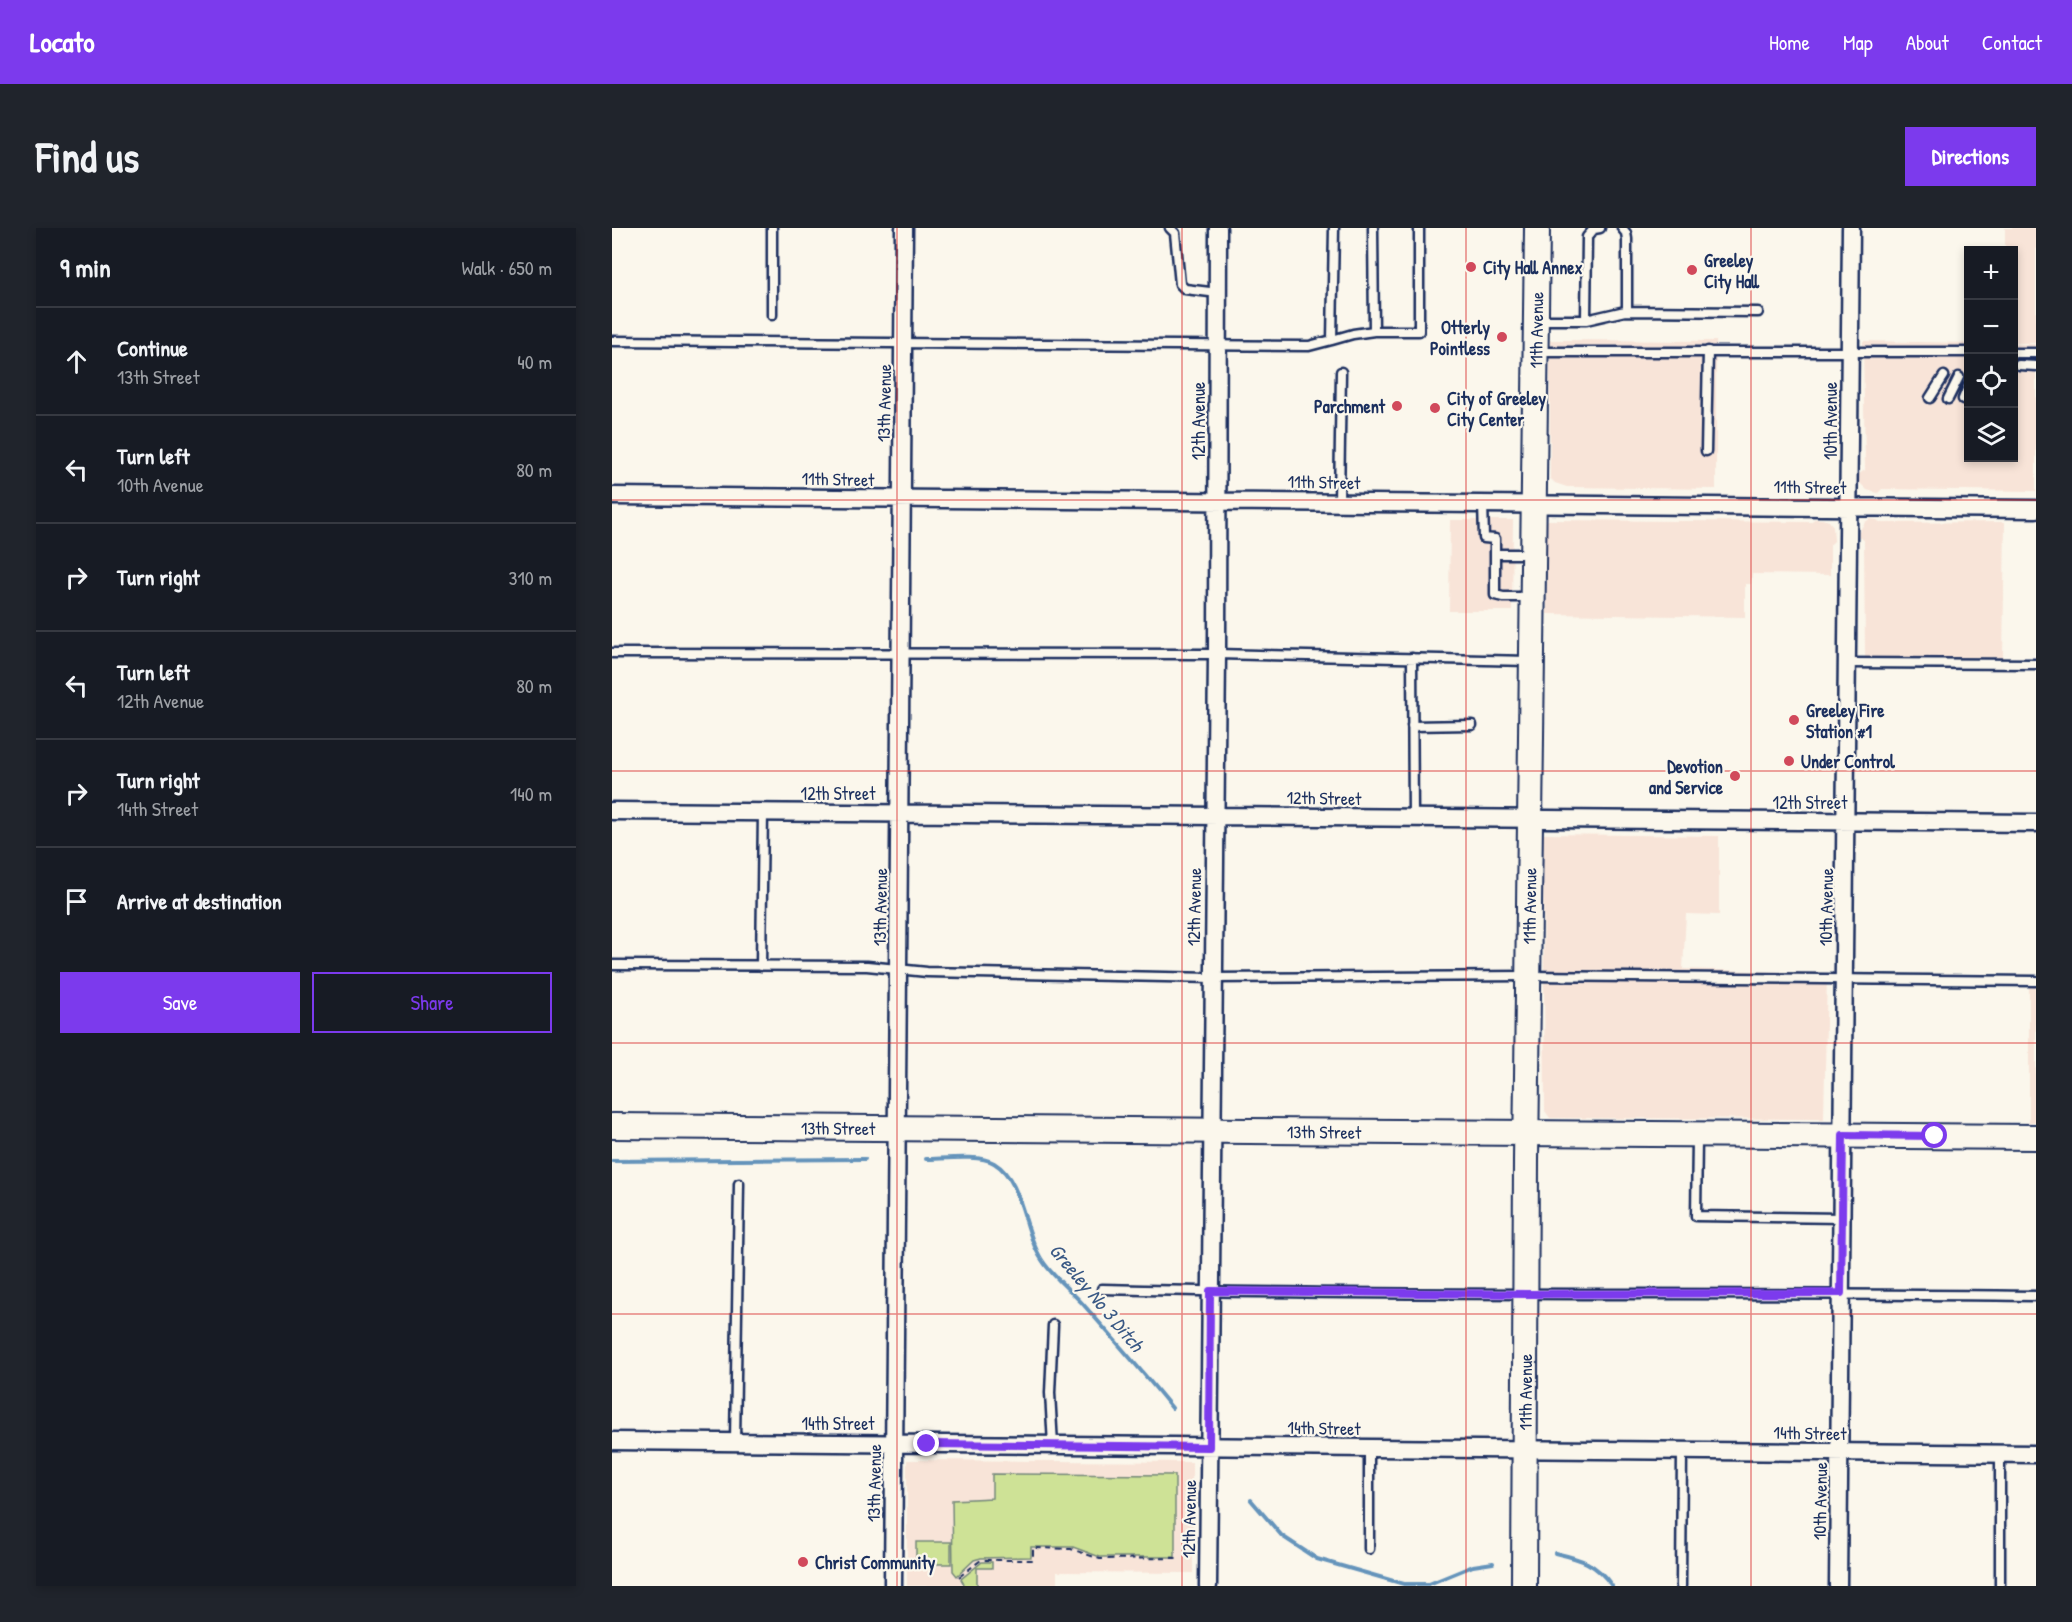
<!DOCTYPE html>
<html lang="en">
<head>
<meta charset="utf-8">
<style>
	body { margin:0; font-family:"Patrick Hand",sans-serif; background:#20242c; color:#f1f3f6 }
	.controls { position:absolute; right:18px; top:18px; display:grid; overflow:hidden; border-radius:0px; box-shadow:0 3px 9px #0003 }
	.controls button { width:54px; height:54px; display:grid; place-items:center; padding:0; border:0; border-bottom:2px solid #363941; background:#171b24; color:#f1f3f6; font:30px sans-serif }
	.stop { position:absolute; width:18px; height:18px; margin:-14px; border:4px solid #7c3aed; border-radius:50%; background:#fff }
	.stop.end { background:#7c3aed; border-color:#fff; box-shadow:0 2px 6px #0008 }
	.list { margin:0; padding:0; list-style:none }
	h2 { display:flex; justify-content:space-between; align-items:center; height:78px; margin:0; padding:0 24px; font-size:26px }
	h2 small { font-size:20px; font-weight:400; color:#9ea1a6 }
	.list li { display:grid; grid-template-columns:39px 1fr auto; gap:18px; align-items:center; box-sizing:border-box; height:108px; padding:0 24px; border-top:2px solid #363941 }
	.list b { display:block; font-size:22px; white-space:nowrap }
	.list p { margin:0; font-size:20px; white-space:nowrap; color:#9ea1a6 }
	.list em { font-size:20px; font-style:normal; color:#9ea1a6 }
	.actions { display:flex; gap:12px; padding:18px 24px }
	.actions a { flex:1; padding:14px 0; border:2px solid #7c3aed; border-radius:0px; text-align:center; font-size:21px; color:#7c3aed }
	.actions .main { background:#7c3aed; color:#fff }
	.icon { flex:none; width:33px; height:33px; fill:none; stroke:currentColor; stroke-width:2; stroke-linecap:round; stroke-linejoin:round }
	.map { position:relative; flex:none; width:1424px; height:1358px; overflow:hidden; border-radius:0px }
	header { display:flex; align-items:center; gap:36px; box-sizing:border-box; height:84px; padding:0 30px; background:#7c3aed; color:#fff }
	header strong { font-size:28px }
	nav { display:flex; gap:33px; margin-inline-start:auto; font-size:21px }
	.intro { display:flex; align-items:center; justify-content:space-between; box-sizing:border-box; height:144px; padding:0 36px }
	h1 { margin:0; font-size:42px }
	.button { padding:15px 27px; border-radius:0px; background:#7c3aed; color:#fff; font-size:21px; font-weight:700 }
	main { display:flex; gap:36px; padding:0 36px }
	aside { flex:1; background:#171b24; border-radius:0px; box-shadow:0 3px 9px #0003 }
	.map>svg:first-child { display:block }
	.built { fill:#f8e4d8 }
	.green { fill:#cee296; stroke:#74887a; stroke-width:1.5 }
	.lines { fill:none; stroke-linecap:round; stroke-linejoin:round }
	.stream { stroke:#6594bb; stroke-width:4 }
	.lane-casing { stroke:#1b2f5e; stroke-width:13 }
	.street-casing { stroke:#1b2f5e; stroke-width:21 }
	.secondary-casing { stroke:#1b2f5e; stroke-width:28 }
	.path { stroke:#1b2f5e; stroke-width:2; stroke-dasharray:6 4.5; stroke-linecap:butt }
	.lane { stroke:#fbf7ec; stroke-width:8 }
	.street { stroke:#fbf7ec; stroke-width:16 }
	.secondary { stroke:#fbf7ec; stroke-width:24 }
	.route { stroke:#7c3aed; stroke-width:8 }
	.grid { fill:none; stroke:#d62828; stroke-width:1.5; stroke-opacity:0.55 }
	.poi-dot { fill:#d1495b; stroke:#fbf7ec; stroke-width:2 }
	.labels { text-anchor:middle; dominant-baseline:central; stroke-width:4.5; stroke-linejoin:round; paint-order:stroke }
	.poi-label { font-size:18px; font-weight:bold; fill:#1b2f5e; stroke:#fbf7ec; text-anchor:start }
	.street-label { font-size:18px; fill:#1b2f5e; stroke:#fbf7ec }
	.water-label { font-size:20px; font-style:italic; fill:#3a5985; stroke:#fbf7ec }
</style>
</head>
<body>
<header>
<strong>Locato</strong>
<nav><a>Home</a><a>Map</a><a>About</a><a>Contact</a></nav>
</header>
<div class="intro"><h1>Find us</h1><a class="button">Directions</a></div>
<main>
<aside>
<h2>9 min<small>Walk · 650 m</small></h2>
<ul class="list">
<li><svg class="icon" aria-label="ahead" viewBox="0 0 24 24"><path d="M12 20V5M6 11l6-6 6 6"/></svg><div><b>Continue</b><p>13th Street</p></div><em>40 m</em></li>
<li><svg class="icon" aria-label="left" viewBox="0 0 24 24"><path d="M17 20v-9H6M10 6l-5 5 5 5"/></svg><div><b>Turn left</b><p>10th Avenue</p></div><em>80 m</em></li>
<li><svg class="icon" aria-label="right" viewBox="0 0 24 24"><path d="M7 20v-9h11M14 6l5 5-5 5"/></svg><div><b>Turn right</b></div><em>310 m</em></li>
<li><svg class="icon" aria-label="left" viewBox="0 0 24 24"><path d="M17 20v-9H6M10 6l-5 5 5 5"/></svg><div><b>Turn left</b><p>12th Avenue</p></div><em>80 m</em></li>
<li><svg class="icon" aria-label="right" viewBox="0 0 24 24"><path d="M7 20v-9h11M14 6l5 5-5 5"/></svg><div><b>Turn right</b><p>14th Street</p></div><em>140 m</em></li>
<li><svg class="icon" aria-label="arrive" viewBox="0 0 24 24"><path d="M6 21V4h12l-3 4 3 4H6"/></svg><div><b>Arrive at destination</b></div></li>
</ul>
<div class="actions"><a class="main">Save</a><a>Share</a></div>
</aside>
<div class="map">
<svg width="1424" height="1358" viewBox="0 0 1424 1358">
	<rect width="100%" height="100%" fill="#fbf7ec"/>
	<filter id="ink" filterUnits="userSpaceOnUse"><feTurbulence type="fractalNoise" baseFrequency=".0167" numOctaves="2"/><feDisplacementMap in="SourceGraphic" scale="12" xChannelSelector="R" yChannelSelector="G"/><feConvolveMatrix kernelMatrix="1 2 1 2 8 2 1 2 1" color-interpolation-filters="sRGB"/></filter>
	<g filter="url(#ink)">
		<!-- built -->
		<path class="built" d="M1393 0H1424V115H1402V22H1393Z
			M938 112 1104 113V261L955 259 943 255 938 250Z
			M1251 113 1356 115V230H1402V116H1424V263L1270 261 1266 265 1255 262 1247 254V246L1253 242Z
			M1202 291H1210L1217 293 1221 298 1222 313 1218 317V347L1140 346 1139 356H1133V389L935 386V292L1200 294Z
			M1258 291 1265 292 1269 295 1393 294 1391 430 1253 429 1252 312 1247 309V304L1253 294Z
			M838 292H901L900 383H837Z
			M931 606 1107 608V687L1074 686 1071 741 1215 745 1212 891 938 890 933 883Z
			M1417 758H1424V894H1417Z
			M295 1232 580 1234 581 1345 445 1344V1358H295Z"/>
		<!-- green -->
		<path class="green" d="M380 1246 563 1247V1329H488L461 1319H419V1329L369 1330 362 1332 345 1348 341 1343 340 1272 380 1270Z
			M304 1314H339V1336H304Z
			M370 1334H380V1340H365V1358H353L349 1351Z"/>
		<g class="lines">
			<!-- stream -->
			<path class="stream" d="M314 931C331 931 367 926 382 935 412 953 411 1004 430 1032 440 1048 457 1061 470 1075 501 1110 531 1144 560 1180
				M0 933 253 931
				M639 1272 670 1308 705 1331 792 1356H817L861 1338 881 1335
				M943 1325C969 1331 984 1335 1000 1358"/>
			<defs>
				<path id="lane" d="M558 0 563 5 568 56 573 61 606 65
					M1010 0 1014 5 1015 11V83
					M160 87V0
					M927 92H974L1013 83 1146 84
					M974 92 975 9 982 1 988 0
					M762 103H807V0
					M720 112 741 106 762 103 761 0
					M0 113 697 118 720 112 722 0
					M927 124H1356
					M1402 125H1424
					M1407 137 1424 138
					M1318 170 1332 148
					M1336 171 1347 149
					M1351 171 1356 159
					M1094 223 1096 123
					M727 274 729 144
					M871 275 872 310 883 311V367L891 369H918
					M883 326H918
					M0 425 605 426 917 433
					M800 430 801 590
					M1235 435 1424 436
					M800 498 860 497
					M0 737 255 738 315 744 601 750 916 748 1424 753
					M149 738 151 584
					M1085 910 1084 988 1230 990
					M490 1061C802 1069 1113 1064 1424 1068
					M441 1097 438 1165 441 1217
					M123 1214 127 956
					M757 1321V1220
					M1069 1358 1070 1223
					M1388 1358V1225"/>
				<path id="street" d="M0 268 1424 281
					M0 583 1424 595
					M0 1213 1424 1226
					M281 1358 292 0
					M596 1358 605 426 606 0
					M1226 1358 1239 0"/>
				<g id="secondary">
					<path id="s1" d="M0 898 1424 909"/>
					<path id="s2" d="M912 1358 914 933 925 0"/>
				</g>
			</defs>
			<!-- lane casing -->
			<use href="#lane" class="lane-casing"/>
			<!-- street casing -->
			<use href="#street" class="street-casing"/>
			<!-- secondary casing -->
			<use href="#secondary" class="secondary-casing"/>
			<!-- path -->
			<path class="path" d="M347 1349 369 1332H421V1320L459 1321 488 1331 567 1330"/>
			<!-- lane -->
			<use href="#lane" class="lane"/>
			<!-- street -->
			<use href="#street" class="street"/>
			<!-- secondary -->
			<use href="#secondary" class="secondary"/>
		</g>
	</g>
	<g class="lines" filter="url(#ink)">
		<!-- route -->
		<path class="route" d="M315 1216 597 1219 598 1063 914 1066 1229 1065 1231 907 1323 908"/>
	</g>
	<!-- grid -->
	<path class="grid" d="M285 0V1358M570 0V1358M854 0V1358M1139 0V1358M0 272H1424M0 543H1424M0 815H1424M0 1086H1424"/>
	<!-- markers -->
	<g class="poi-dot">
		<circle cx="859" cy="39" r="6"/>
		<circle cx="1080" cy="42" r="6"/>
		<circle cx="890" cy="109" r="6"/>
		<circle cx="785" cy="178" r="6"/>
		<circle cx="823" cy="180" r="6"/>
		<circle cx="1182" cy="492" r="6"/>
		<circle cx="1177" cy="533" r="6"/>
		<circle cx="1123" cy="548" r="6"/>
		<circle cx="191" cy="1334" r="6"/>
	</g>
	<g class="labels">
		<!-- poi labels -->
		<g class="poi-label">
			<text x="1092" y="32">Greeley<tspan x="1092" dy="21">City Hall</tspan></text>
			<text x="871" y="39">City Hall Annex</text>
			<text x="878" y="99" text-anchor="end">Otterly<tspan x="878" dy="21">Pointless</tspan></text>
			<text x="835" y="170">City of Greeley<tspan x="835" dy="21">City Center</tspan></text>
			<text x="773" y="178" text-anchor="end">Parchment</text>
			<text x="1194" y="482">Greeley Fire<tspan x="1194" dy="21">Station #1</tspan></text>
			<text x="1189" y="533">Under Control</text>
			<text x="1111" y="538" text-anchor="end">Devotion<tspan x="1111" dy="21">and Service</tspan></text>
			<text x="203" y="1334">Christ Community</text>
		</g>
		<!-- street labels -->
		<g class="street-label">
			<text stroke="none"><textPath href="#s2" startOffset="1256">11th Avenue</textPath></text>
			<text transform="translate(272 175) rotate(-89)">13th Avenue</text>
			<text transform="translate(586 193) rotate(-90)">12th Avenue</text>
			<text transform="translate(1218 193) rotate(-90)">10th Avenue</text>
			<text transform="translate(226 251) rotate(1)">11th Street</text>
			<text transform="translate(712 254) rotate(1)">11th Street</text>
			<text transform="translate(1198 259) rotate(1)">11th Street</text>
			<text x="226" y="565">12th Street</text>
			<text transform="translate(712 570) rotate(1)">12th Street</text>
			<text x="1198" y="574">12th Street</text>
			<text transform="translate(268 679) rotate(-89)">13th Avenue</text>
			<text transform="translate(582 679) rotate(-89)">12th Avenue</text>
			<text stroke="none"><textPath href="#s2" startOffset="680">11th Avenue</textPath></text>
			<text transform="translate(1214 679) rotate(-89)">10th Avenue</text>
			<text stroke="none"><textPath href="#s1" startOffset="226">13th Street</textPath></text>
			<text stroke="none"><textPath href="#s1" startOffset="712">13th Street</textPath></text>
			<text stroke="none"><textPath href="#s2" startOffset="194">11th Avenue</textPath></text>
			<text x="226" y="1195">14th Street</text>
			<text transform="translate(712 1200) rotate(1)">14th Street</text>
			<text transform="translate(1198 1205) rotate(1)">14th Street</text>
			<text transform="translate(262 1255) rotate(-89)">13th Avenue</text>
			<text transform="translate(1208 1273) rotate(-89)">10th Avenue</text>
			<text transform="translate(577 1291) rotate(-89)">12th Avenue</text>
		</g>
		<!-- water labels -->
		<g class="water-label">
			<text transform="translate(485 1069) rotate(50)">Greeley No 3 Ditch</text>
		</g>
	</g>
</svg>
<div class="controls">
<button>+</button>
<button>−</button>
<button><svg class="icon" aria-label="locate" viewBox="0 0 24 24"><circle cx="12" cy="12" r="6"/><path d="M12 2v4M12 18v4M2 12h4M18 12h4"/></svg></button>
<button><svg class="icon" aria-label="layers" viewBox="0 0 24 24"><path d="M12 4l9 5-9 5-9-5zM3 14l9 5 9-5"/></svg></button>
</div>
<div class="stop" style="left:1323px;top:908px"></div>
<div class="stop end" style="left:315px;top:1216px"></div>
</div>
</main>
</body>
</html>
